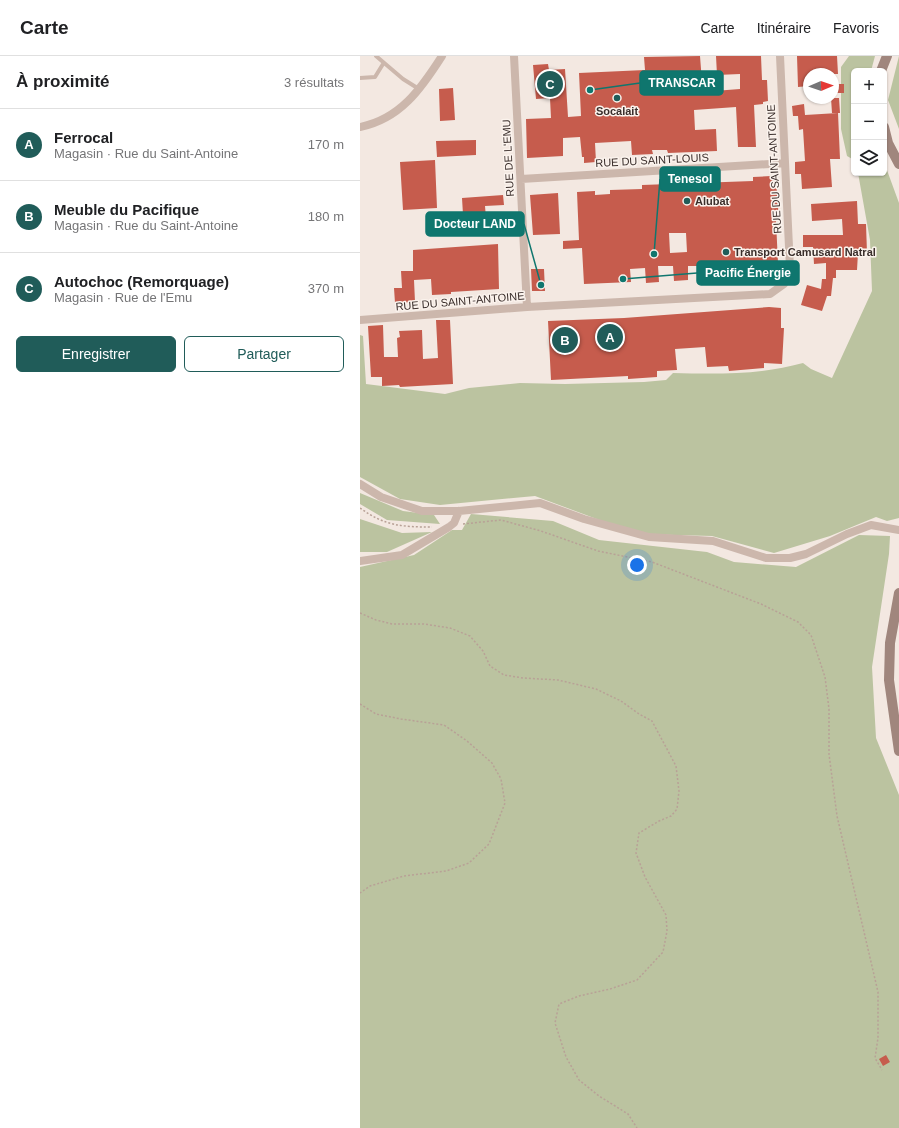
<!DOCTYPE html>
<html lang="fr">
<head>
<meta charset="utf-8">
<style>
	body { margin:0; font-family:Arial,sans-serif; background:#f6f6f6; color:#202124 }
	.controls { position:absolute; right:12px; top:12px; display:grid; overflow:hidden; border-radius:6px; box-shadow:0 1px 3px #0004 }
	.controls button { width:36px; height:36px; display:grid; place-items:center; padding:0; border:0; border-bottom:1px solid #e0e0e0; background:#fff; color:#202124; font:20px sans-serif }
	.compass { position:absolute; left:443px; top:12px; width:36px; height:36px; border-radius:50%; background:#fff; box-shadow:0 1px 3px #0004; rotate:88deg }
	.you { position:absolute; left:277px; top:509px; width:14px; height:14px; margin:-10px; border:3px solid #fff; border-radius:50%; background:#1a73e8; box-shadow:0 0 0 6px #1a73e833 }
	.badge { display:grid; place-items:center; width:26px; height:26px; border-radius:50%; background:#205c59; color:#fff; font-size:13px; font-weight:700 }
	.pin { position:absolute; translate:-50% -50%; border:2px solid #fff; box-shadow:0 1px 4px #0006 }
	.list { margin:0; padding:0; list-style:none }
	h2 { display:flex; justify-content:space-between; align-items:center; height:52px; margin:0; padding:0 16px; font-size:17px }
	h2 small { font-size:13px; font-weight:400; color:#757577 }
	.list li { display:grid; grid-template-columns:26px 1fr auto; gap:12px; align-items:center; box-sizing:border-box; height:72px; padding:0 16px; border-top:1px solid #e0e0e0 }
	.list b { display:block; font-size:15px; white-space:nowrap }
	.list p { margin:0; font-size:13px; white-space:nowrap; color:#757577 }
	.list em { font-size:13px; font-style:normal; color:#757577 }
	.actions { display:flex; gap:8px; padding:12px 16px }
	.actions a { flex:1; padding:9px 0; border:1px solid #205c59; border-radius:6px; text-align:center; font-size:14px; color:#205c59 }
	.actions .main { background:#205c59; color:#fff }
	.icon { flex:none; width:22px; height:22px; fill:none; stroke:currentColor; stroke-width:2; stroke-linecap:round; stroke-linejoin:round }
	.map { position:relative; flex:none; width:539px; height:1072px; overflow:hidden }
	header { display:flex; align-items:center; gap:24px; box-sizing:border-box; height:56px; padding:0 20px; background:#fff; border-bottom:1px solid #e0e0e0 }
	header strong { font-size:19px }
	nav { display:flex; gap:22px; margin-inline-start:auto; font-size:14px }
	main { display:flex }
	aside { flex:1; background:#fff }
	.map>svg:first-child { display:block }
	.green { fill:#bbc3a0 }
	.building { fill:#c65c4d; fill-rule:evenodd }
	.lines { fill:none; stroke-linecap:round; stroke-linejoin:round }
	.path { stroke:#b8a196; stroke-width:1.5; stroke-dasharray:2 2; stroke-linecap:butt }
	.service { stroke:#ccb7ac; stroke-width:4 }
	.minor { stroke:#ccb7ac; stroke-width:8 }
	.secondary { stroke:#a0867d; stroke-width:10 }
	.poi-dot { fill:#205c59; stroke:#fbf3ed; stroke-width:1.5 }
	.labels { text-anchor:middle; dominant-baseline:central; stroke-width:3; stroke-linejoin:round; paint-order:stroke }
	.poi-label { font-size:11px; font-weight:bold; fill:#3a2e2b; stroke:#fbf3ed; text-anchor:start }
	.street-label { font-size:11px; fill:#3a2e2b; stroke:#fbf3ed }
	.leader { fill:none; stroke:#0f766e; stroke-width:1.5 }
	.callout-dot { fill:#0f766e; stroke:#fbf3ed; stroke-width:1.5 }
	.callout { fill:#0f766e; stroke:#0f766e; stroke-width:1.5 }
	.callout-label { font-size:12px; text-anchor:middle; font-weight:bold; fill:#fff }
</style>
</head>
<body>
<header>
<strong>Carte</strong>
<nav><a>Carte</a><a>Itinéraire</a><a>Favoris</a></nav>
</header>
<main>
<aside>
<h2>À proximité<small>3 résultats</small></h2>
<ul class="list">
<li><span class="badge">A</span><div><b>Ferrocal</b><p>Magasin · Rue du Saint-Antoine</p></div><em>170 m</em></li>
<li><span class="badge">B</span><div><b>Meuble du Pacifique</b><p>Magasin · Rue du Saint-Antoine</p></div><em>180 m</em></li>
<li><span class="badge">C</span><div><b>Autochoc (Remorquage)</b><p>Magasin · Rue de l'Emu</p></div><em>370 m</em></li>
</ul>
<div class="actions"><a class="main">Enregistrer</a><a>Partager</a></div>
</aside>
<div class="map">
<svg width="539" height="1072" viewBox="0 0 539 1072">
	<rect width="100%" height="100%" fill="#f3e8e1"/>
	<!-- green -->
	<path class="green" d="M489 0H515L511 15H494V104L487 100 481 73V11Z
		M539 0V73L528 44Z
		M524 106 539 147V462L527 465 516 461 470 480 414 497 352 480 277 478 175 440 80 449 40 443 0 421V279L3 280 6 328 85 338 109 332 160 327 205 328 284 326 306 324 313 317C357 318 400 319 443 307L451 313 472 322 512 235 510 184 498 117H524Z
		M0 437 43 455 74 459 80 468 27 464 0 448Z
		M111 458 193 465 239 484 347 496 374 506 436 511 499 479 530 480 529 498 512 611 516 682 539 739V1072H0V511L54 499 92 474H102Z
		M0 463 42 477 72 476 27 496H0Z"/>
	<!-- building -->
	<path class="building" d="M340 0 342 26 353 25 354 35 380 33V18L357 19 356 0H401L402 24H407L408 45 403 46V48L394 49 396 91H378L376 51 334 54 335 74 356 73 357 95 308 97 307 94H292L293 98 272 99 271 85 235 87 236 106 224 107V101H222L220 81 203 82V100L167 102 166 63 191 62 190 42 176 43 173 9 188 8 189 14 205 13 208 61 221 60 219 17 285 14 284 1Z
		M437 0H477L478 18H449V30L438 31Z
		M473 28H484V37H473Z
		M93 32 95 64 80 65 79 33Z
		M471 42H479L480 57H472Z
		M444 48 445 59 478 57 480 103H470L472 131 442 133 441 118H435V106L445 105 443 73 439 74 438 60H433L432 50Z
		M116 84V99L77 101 76 85Z
		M75 104 77 152 43 154 40 106Z
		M411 120 412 122H416L419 165H416L418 207 413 218 408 223 403 224V218L351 220V213H345L344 210H328V224L314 225 313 210H298L299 226 286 227 285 212 270 213 271 226 224 228 222 192 203 193V185L219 184 217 136 235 135V139L250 138V134L282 133V129L393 125V121ZM309 177H326L327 196 310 197Z
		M198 137 200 178 173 179 170 139Z
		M143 139 144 149 125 150 127 174 104 175 102 142Z
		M497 145 498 168H506L507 197H498L497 214H476V222H473L471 240H467L462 255 441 249 447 229 461 233 462 223H466V207L454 208 453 191H443V179H483L482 163 452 165 451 148Z
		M138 188 139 233 91 236V238L72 239 71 223 54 224 55 246 35 247 34 232H42L41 215H53V194Z
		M171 213H184L185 235H172Z
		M409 251 421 252V272H424L422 308 404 307V312L369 315 368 310 347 311 345 291 315 293 317 314 297 315V321L268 323V320L191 324 188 265 264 262Z
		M76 264H90L93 328 40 331 39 329 22 330V321H11L8 270 23 269 24 301H38L37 282 40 281 39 275 62 274 63 303 78 302Z
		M526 999 530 1006 523 1010 519 1003Z"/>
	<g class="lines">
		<!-- path -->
		<path class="path" d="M0 452C25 470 42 471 72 471
			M103 468 141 464 181 475 238 495 292 506 401 548 438 566 451 579 465 621 469 653V698L477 760 518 936V982L515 1002 522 1014
			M0 557 16 564 32 568H64L90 572 110 580 123 595 130 610 144 619 163 622 198 624 236 633 261 645 279 658 292 665 316 710 319 735 317 753 311 760 299 765 279 777 276 797 285 821 306 859 307 875 303 896 277 924 250 933 219 940 199 948 195 967 206 1001 219 1024 239 1040 268 1058 277 1072
			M0 648 16 658 41 663 84 669 107 685 132 707 141 723 145 747 129 788 109 807 86 815 44 820 10 830 0 837"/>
		<!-- service -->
		<path class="service" d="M16 0 43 23 59 33
			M0 22 15 21 23 8"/>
		<!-- minor -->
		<path class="minor" d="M154 0 167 251
			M0 71C40 63 61 33 82 0
			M161 123 425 107
			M0 264 167 251 410 238 424 228 430 212 420 0
			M0 428 21 441 62 455H99L180 447 224 463 289 481 353 485 406 502H430L446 498 487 478 511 469 539 474
			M0 505 42 499 89 471 94 467 99 455"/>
		<!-- secondary -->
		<path class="secondary" d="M521 15 527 0
			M524 71 528 87 539 108
			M539 537 530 587 529 624 539 695"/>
	</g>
	<!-- markers -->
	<g class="poi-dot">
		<circle cx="257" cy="42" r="4"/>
		<circle cx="327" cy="145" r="4"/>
		<circle cx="366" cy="196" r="4"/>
	</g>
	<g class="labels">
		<!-- poi labels -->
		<g class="poi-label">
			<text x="257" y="55" text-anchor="middle">Socalait</text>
			<text x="335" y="145">Alubat</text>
			<text x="374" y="196">Transport Camusard Natral</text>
		</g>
		<!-- street labels -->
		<g class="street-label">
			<text transform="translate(148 102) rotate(-93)">RUE DE L'EMU</text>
			<text transform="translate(292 104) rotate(-3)">RUE DU SAINT-LOUIS</text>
			<text transform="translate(414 113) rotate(-93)">RUE DU SAINT-ANTOINE</text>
			<text transform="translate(100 245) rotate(-5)">RUE DU SAINT-ANTOINE</text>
		</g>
	</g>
	<!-- callouts -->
	<path class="leader" d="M230 34L280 27M294 198L300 123M181 229L164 168M263 223L337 217"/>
	<g class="callout-dot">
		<circle cx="230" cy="34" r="4"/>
		<circle cx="294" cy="198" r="4"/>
		<circle cx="181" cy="229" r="4"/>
		<circle cx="263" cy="223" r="4"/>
	</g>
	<g class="callout">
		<rect x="280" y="15" width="83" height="24" rx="4"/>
		<rect x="300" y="111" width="60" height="24" rx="4"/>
		<rect x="66" y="156" width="98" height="24" rx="4"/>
		<rect x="337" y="205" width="102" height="24" rx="4"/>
	</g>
	<g class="callout-label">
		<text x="322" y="31">TRANSCAR</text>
		<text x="330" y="127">Tenesol</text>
		<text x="115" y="172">Docteur LAND</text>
		<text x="388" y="221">Pacific Énergie</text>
	</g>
</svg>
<div class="controls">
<button>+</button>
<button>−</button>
<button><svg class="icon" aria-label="layers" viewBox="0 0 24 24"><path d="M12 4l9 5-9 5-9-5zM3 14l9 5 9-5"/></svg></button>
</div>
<svg class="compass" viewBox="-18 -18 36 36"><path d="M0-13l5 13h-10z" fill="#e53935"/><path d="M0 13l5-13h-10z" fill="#757577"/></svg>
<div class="you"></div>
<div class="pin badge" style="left:250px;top:281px">A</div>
<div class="pin badge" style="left:205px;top:284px">B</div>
<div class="pin badge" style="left:190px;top:28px">C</div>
</div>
</main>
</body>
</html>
